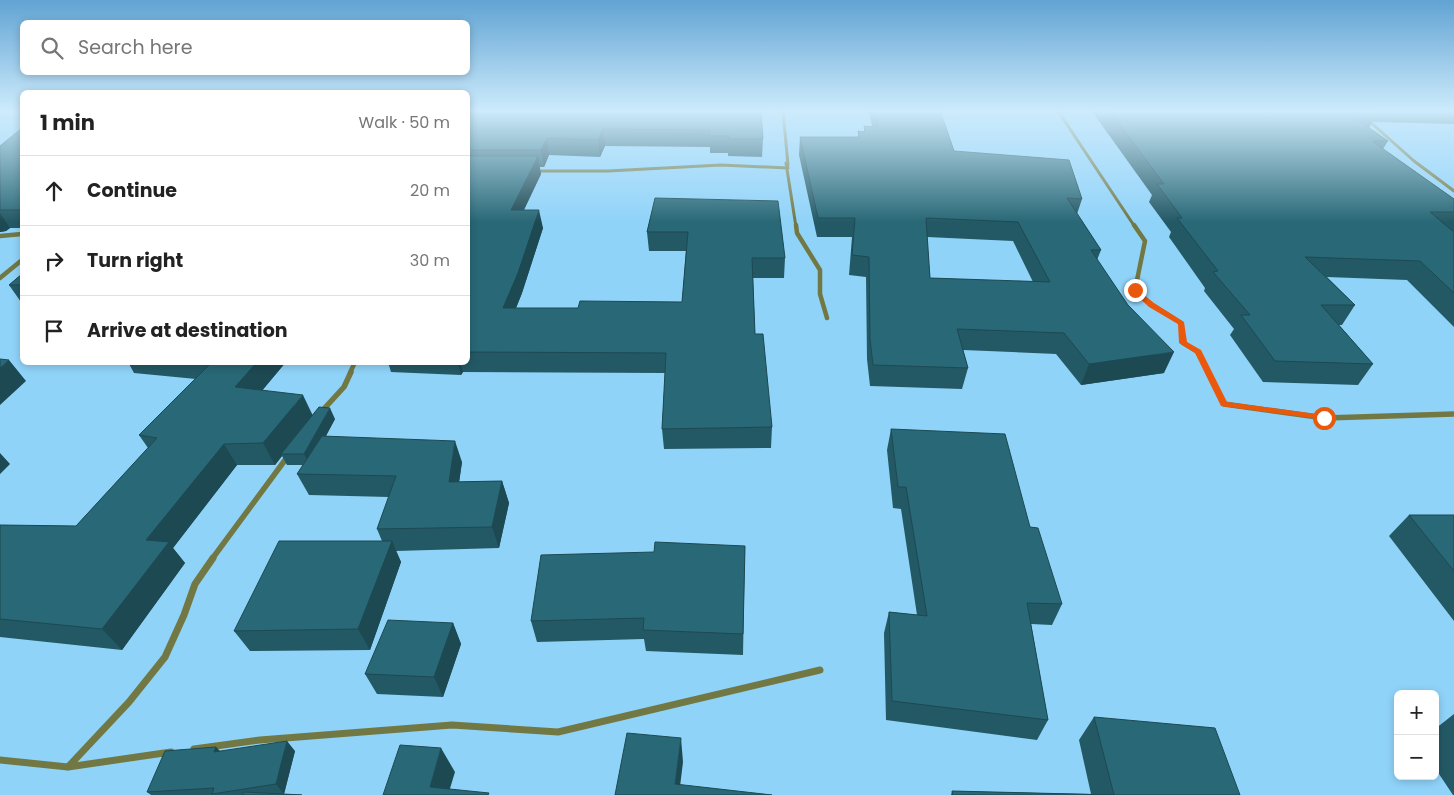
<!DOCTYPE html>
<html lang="en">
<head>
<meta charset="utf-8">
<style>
	body { margin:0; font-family:Poppins,sans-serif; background:#f2f2f2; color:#222 }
	.controls { position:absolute; right:15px; bottom:15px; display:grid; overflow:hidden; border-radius:8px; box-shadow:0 2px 8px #0003 }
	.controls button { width:45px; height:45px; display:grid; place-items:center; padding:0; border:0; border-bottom:1px solid #e0e0e0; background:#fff; color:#222; font:25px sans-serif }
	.stop { position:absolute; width:15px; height:15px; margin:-11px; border:4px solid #ea580c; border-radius:50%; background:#fff }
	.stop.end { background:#ea580c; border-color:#fff; box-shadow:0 1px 5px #0008 }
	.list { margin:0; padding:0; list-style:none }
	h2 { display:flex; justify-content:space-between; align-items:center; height:65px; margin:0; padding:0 20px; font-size:21px }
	h2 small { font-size:16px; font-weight:400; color:#767676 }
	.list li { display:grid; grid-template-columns:32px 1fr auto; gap:15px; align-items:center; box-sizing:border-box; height:70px; padding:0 20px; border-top:1px solid #e0e0e0 }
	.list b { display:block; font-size:19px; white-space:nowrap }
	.list em { font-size:16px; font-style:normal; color:#767676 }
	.icon { flex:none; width:28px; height:28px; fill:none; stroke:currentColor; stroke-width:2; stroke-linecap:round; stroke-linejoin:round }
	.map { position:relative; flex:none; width:1454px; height:795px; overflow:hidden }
	.search { position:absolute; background:#fff; box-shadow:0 2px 8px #0003; left:20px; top:20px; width:450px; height:55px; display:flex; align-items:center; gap:12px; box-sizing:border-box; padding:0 18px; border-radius:8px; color:#767676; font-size:19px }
	.panel { position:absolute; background:#fff; box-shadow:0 2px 8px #0003; left:20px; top:90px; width:450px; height:275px; border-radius:8px }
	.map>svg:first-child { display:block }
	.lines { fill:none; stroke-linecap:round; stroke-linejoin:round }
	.street-far3 { stroke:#727843; stroke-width:3 }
	.street-far2 { stroke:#727843; stroke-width:4.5 }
	.street-far1 { stroke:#727843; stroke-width:5.5 }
	.street { stroke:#727843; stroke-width:7 }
	.wall { fill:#235965; fill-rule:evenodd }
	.shaded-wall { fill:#1d4953 }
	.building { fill:#296876; stroke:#1d4953; fill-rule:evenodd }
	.route { fill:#ea580c }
</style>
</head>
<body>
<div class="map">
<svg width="1454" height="795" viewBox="0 0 1454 795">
	<rect width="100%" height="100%" fill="#90d3f9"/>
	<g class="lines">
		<!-- street-far3 -->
		<path class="street-far3" d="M783 111 788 165
			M1058 111 1135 227
			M1368 120 1414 161 1454 191
			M788 168 786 163 796 227
			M534 171H608L721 165 788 168"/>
		<!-- street-far2 -->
		<path class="street-far2" d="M796 225 797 233 820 270V294L827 318
			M1134 225 1145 241 1135 290 1152 305 1181 323 1183 343 1198 352 1209 373
			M0 236 22 234
			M0 278 22 260
			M350 373 355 362"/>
		<!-- street-far1 -->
		<path class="street-far1" d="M1208 372 1224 404 1325 418 1454 414
			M322 411 344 387 351 372
			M212 559 288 456"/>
		<!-- street -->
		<path class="street" d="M194 749 260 740 452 725 558 732 820 670
			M0 760 68 767 171 752
			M68 767 129 702 165 657 184 615 195 584 213 558"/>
	</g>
	<!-- wall -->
	<path class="wall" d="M468 110H761L763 139 762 157 728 156V153H710V147L605 146 600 157 549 155 544 167H539L541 174 524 210 543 228 522 293 516 308H578L682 302 686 251H649L647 232 655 198 785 258 784 278H753L755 334 772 427 771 448 664 449 662 429 665 373 463 372 461 375 391 372 388 362H468Z
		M868 110H940L954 151 1082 199 1077 214 1101 250 1097 260 1164 373 1081 385 1056 354 963 350 968 368 962 389 870 386 867 359 866 277 849 275 852 237H817L799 155 800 137H858V131H864V126H872ZM927 237 1013 241 1033 282 930 278Z
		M1091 110H1454V124L1374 122 1373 121 1369 128 1388 141 1383 149 1454 199V231H1453L1454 232V327L1407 280 1327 277 1355 305 1342 325H1339L1373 364 1358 385 1263 382 1230 335 1234 329 1204 291 1205 288 1169 237 1171 232 1149 202 1152 195Z
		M22 128V228H10L6 231 0 232V146Z
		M22 274V302H21L9 285Z
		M128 362H286L262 390 313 415 335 419 326 436 462 462 459 482 502 481 509 503 499 548 396 551 401 562 370 650 250 651 234 631 382 541 377 529 389 497 309 495 297 474 303 465H287L282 456 275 465H237L173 548 185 563 122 650 0 637V525L76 526 148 448 139 435 196 379 134 373Z
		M891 429 1030 527 1062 604 1052 625 1031 624 1048 720 1037 740 886 720 884 633 889 612 917 615 901 509 893 508 887 450Z
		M1409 515H1454V621L1389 536Z
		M745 546 743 655 646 651 644 639 537 642 531 621 654 552Z
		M453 623 461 644 443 697 377 694 365 674Z
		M1454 714V795H1453L1435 768V729Z
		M1094 717 1240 795H951L952 791 1091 794 1079 740Z
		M216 747 220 751H295L284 794 302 795H151L147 792Z"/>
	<!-- shaded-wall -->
	<path class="shaded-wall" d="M603 129 605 146 600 157 598 140Z
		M547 138 549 155 544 167 541 150Z
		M538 156 541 174 515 228 511 210Z
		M539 210 543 228 522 293 508 328 503 308Z
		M0 213 10 228 6 231 0 232Z
		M1174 352 1164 373 1081 385 1089 364Z
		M9 360 26 381 0 405V368Z
		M257 362H286L247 409 235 387Z
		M458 362H460L463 372 461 375Z
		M303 395 313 416 281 454 282 456 275 465 263 443Z
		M330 408 335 419 310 465 304 454Z
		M455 441 462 462 456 504 449 482Z
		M224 444 237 465 173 548 185 563 122 650 102 629 146 540Z
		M0 453 10 464 0 474Z
		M502 481 509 503 499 548 492 527Z
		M392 541 401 562 370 650 358 629Z
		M453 623 461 644 443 697 434 677Z
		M681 738 683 762 679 795 675 784Z
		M287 741 295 751 284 794 276 784Z
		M216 747 225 757 214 752Z
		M441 748 455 772 448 795 430 787Z"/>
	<!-- building -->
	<path class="building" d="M468 110H761L763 139H729V136H710V130L603 129 598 140 547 138 541 150H468Z
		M874 110H940L954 151 1069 160 1082 199 1067 198 1101 250H1091L1128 305 1174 352 1089 364 1064 333 957 329 968 368 873 365 870 339 869 257 852 255 855 218H818L800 137H859L858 131 865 132 864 126 878 127ZM926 218 1018 222 1050 282 930 278Z
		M1109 110H1372L1377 114H1349L1388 141H1372L1454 199V212H1430L1454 232V293L1420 261 1305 257 1355 305H1321L1373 364 1275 361 1241 315H1250L1213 272 1218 271 1177 218H1182L1157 184H1164Z
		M22 128V210H0V146Z
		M468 156H538L511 210H539L518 273 503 308H578L580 301 682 302 688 232H647L655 198 778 201 785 258H752L755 334H763L772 427 662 429 666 353 468 352Z
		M22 274V285H9Z
		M0 359 9 360 0 368Z
		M212 362H257L235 387 303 395 263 443 224 444 146 540 169 542 102 629 0 619V525L76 526 157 438 139 435Z
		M319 407 330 408 304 454H281Z
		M891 429 1005 434 1030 527 1038 528 1062 604 1027 603 1048 720 892 701 889 612 927 616 906 487H898Z
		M322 436 455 441 449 482 502 481 492 527 377 529 396 476 297 474Z
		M1409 515H1454V571Z
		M279 541H392L358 629 234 631Z
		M655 542 745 546 743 634 643 630 644 618 531 621 541 555 654 552Z
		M388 620 453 623 434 677 365 674Z
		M1094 717 1215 728 1240 795H953L952 791 1114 795Z
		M627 733 681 738 675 784 772 795H615Z
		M287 741 276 784 212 794 214 788 147 792 165 751 216 747 214 752Z
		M400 745 441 748 430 787 489 793 488 795H383Z
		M244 792 302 795H242Z"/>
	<!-- sky -->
	<linearGradient id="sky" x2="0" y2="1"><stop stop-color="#61a3d3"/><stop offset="0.5" stop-color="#cdebfc"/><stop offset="1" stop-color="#cdebfc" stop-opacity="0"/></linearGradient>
	<rect width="1454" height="222" fill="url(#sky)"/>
	<!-- route -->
	<path class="route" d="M1135 288 1154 303 1184 322 1187 342 1201 350 1227 402 1324 415 1329 418 1327 420 1221 406 1195 353 1179 343 1178 324 1149 307 1133 292 1132 290Z"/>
</svg>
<div class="controls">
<button>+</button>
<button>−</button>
</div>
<div class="stop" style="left:1324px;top:418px"></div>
<div class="stop end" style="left:1135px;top:290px"></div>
<div class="search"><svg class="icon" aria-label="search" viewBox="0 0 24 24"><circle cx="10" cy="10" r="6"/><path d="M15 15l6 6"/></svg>Search here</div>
<section class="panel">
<h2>1 min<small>Walk · 50 m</small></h2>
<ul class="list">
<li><svg class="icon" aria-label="ahead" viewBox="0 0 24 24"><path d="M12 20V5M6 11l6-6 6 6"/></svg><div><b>Continue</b></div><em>20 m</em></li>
<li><svg class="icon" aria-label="right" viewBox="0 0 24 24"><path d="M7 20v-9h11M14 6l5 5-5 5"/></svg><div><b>Turn right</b></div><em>30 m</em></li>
<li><svg class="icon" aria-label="arrive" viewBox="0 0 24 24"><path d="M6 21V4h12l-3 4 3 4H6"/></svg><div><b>Arrive at destination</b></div></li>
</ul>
</section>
</div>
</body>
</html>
